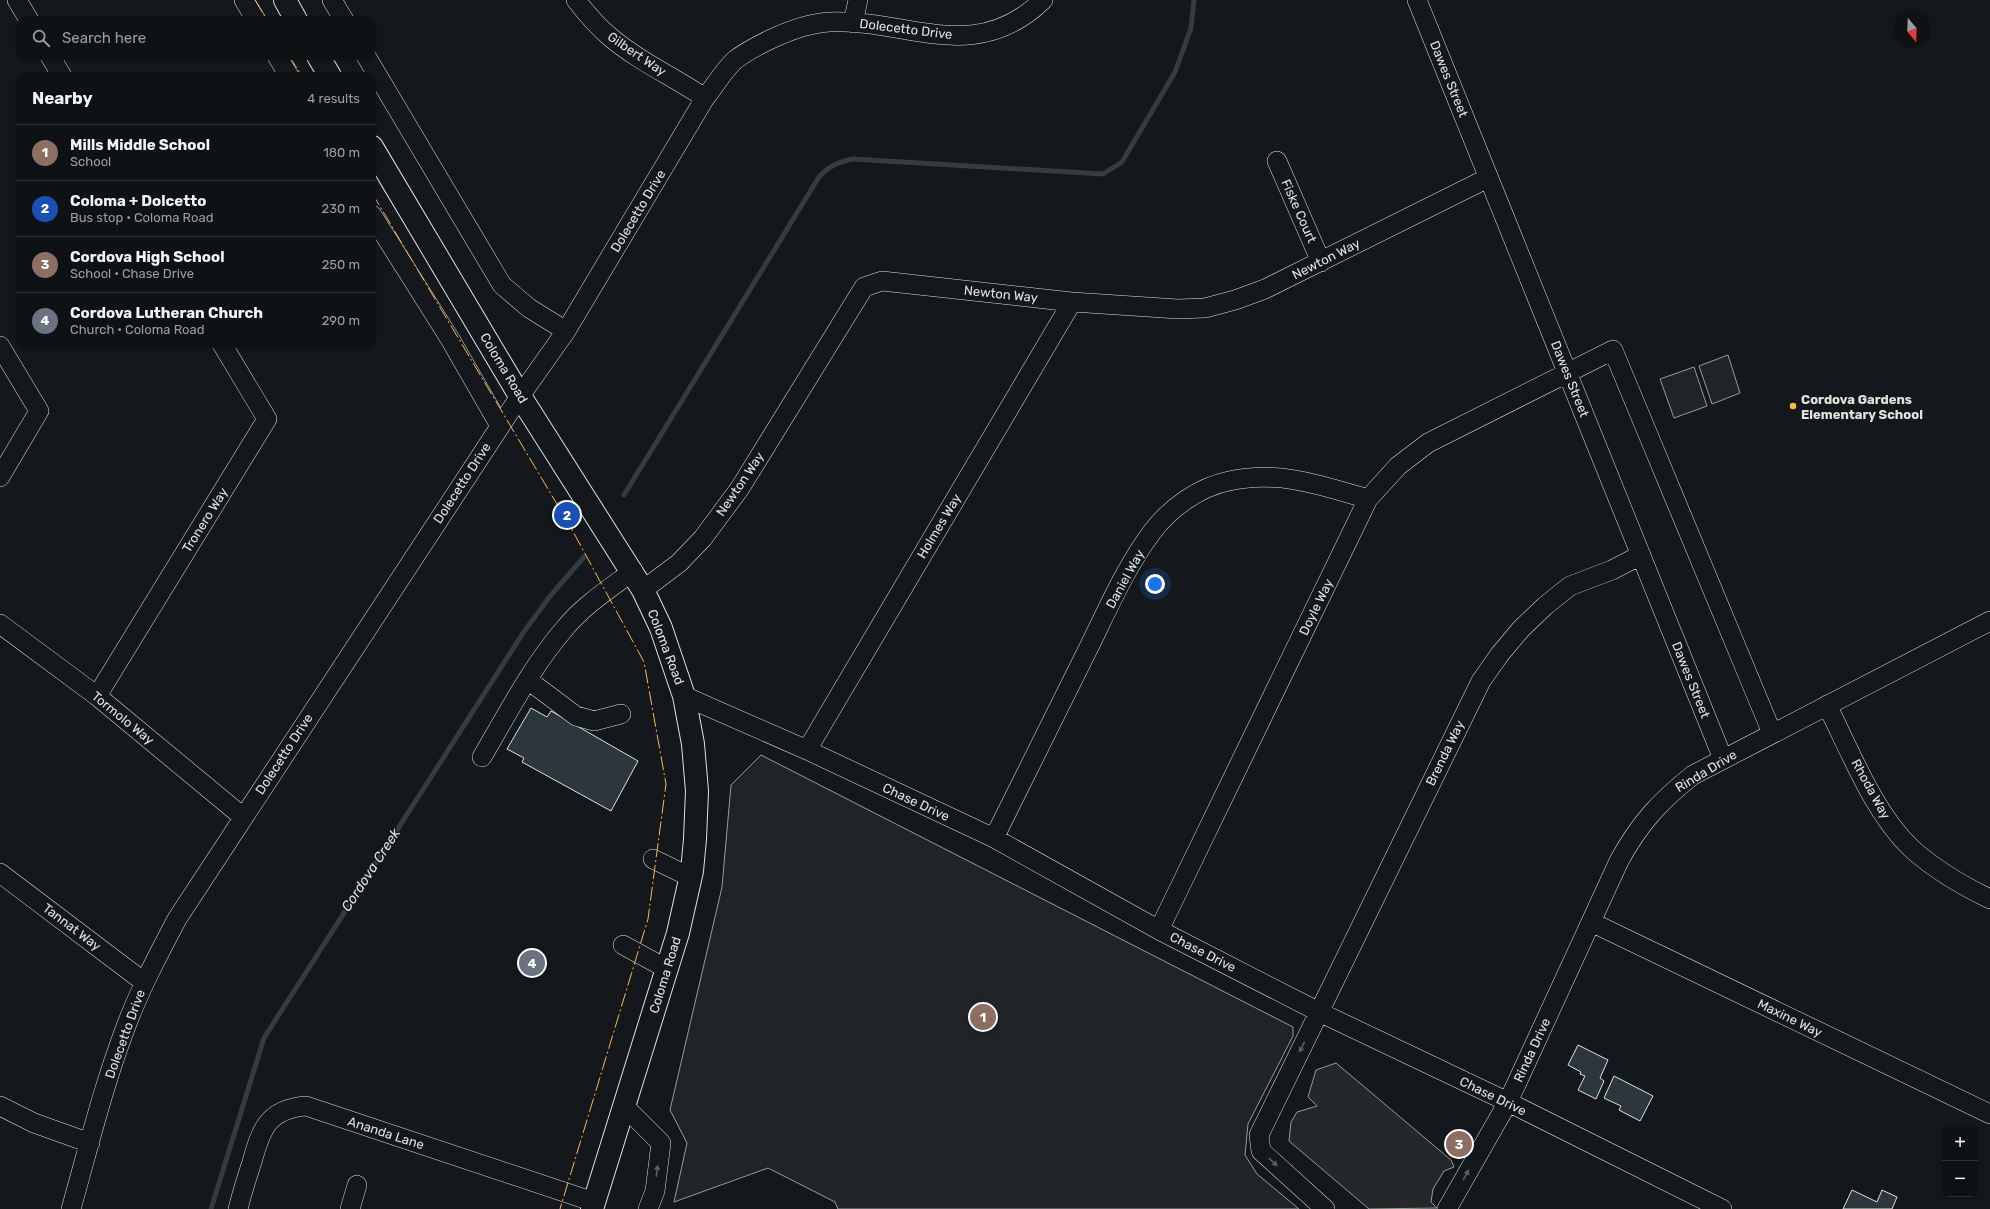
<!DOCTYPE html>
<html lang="en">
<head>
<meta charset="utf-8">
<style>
	body { margin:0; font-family:Rubik,sans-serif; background:#1d2022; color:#f1f3f6 }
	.controls { position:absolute; right:12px; bottom:12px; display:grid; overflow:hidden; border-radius:8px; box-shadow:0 1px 3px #0004 }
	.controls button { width:36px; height:36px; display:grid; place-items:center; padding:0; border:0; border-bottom:1px solid #2f3234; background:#0f1215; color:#f1f3f6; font:20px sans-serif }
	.compass { position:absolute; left:1894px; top:12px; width:36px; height:36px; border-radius:50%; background:#0f1215; box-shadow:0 1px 3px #0004; rotate:161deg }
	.you { position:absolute; left:1155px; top:584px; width:14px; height:14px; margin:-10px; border:3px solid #fff; border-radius:50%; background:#1a73e8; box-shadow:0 0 0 6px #1a73e833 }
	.badge { display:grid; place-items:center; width:26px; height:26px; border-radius:50%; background:#b45309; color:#fff; font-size:13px; font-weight:700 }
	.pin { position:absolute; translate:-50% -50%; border:2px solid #fff; box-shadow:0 1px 4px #0006 }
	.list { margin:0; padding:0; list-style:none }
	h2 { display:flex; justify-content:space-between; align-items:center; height:52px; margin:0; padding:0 16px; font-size:17px }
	h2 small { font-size:13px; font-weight:400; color:#9b9ea0 }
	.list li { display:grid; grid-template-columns:26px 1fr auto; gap:12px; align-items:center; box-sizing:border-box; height:56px; padding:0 16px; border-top:1px solid #2f3234 }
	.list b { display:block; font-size:15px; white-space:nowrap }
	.list p { margin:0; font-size:13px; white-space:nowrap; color:#9b9ea0 }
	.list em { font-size:13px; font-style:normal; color:#9b9ea0 }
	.icon { flex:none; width:22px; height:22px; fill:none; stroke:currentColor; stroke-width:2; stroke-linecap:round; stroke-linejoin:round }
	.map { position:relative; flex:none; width:1990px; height:1209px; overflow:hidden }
	.search { position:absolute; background:#0f1215; box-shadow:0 1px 3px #0004; left:16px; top:16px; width:360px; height:44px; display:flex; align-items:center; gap:10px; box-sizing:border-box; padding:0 14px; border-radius:12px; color:#9b9ea0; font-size:15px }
	.panel { position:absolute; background:#0f1215; box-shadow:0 1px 3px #0004; left:16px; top:72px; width:360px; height:276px; border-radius:12px }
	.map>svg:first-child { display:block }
	.green { fill:#202428; stroke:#939e99 }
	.parking { fill:#24282b; stroke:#939e99 }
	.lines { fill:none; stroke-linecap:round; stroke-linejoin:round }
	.stream { stroke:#363b3e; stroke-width:5 }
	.building { fill:#2c363c; stroke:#d8e6dc }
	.minor-casing { stroke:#d8e6dc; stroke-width:20 }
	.major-casing { stroke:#d8e6dc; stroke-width:24 }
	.minor { stroke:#14181c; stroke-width:19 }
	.major { stroke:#14181c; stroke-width:22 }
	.power { stroke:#ffb74d; stroke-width:1; stroke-dasharray:14 3 2 3; stroke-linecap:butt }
	.oneway { fill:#59605f }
	.poi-dot { fill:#ffb74d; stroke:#14181c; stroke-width:1.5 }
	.labels { text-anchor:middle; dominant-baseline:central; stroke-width:3; stroke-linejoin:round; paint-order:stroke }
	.street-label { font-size:13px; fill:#d8e6dc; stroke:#14181c }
	.poi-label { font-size:13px; font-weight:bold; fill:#d8e6dc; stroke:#14181c; text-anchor:start }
	.water-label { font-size:14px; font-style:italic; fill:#d8e6dc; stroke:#14181c }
</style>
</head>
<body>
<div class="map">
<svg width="1990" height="1209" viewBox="0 0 1990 1209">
	<rect width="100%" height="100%" fill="#14181c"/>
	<!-- green -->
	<path class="green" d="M1728 355 1740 393 1712 404 1699 366Z
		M1694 367 1707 406 1674 418 1660 379Z
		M761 755 1293 1027V1036L1248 1124 1245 1155 1257 1174 1299 1209H838L835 1202 768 1168 674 1202 687 1143 670 1110 722 887 731 785Z"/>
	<!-- parking -->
	<path class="parking" d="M1336 1063 1451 1160 1454 1167 1444 1171 1433 1189 1431 1202 1437 1208 1369 1209 1289 1141 1291 1122 1297 1112 1317 1106 1308 1097 1316 1070Z"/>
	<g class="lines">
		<!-- stream -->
		<path class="stream" d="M624 495 819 177C829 166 838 162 853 159L1103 174 1122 162 1175 72 1191 28 1194 0
			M211 1209 264 1038 525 630 551 595 584 557"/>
	</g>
	<!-- building -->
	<path class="building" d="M531 708 547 717 551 711 638 761 611 811 522 762 524 758 507 749Z
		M1578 1045 1608 1060 1600 1078 1604 1081 1596 1099 1578 1090 1585 1076 1580 1074 1581 1072 1568 1065Z
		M1614 1076 1653 1096 1640 1121 1619 1110 1621 1106 1604 1098Z
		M1852 1190 1877 1202 1882 1190 1897 1197 1892 1209H1843Z"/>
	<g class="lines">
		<defs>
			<path id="minor" d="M17 0 29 20
				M244 0 256 20
				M332 0 344 20
				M576 0C586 13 596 25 609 36 638 61 674 77 705 98
				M1417 0 1723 759
				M853 23 858 0
				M50 56 62 76
				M277 56 289 76
				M366 56 502 285 529 308 566 331
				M1277 161 1321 262
				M372 215 450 339 500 426
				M0 346 39 411 0 477
				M643 590 679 563 703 538 740 488 864 287 882 281 1072 302 1178 309 1205 308 1235 300 1265 289 1488 178
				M0 624 97 696 243 817
				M528 680 576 716 594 721 621 714
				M97 696 267 419 222 344
				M684 696 807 750 994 838 1159 930 1319 1012 1508 1102 1722 1209
				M1827 705C1850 751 1874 813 1911 848 1935 870 1961 885 1990 899
				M807 750 1072 302
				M482 757C508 713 532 666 565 628 584 605 609 589 633 571
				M994 838C1025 776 1056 714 1087 651 1107 611 1125 568 1152 532 1170 508 1199 487 1229 481 1278 470 1321 485 1368 499
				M653 859 690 877
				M0 873 144 982
				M1591 922 1990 1114
				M1159 930 1368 499 1398 466 1428 443 1613 350 1772 733
				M623 945 667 969
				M0 1106 34 1123 90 1143
				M624 1106 661 1143 655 1191 648 1209
				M71 1209C88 1149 103 1087 125 1029 139 991 158 955 177 919L520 396 566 331 705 98C715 86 723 71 735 60 745 52 757 46 769 40 788 31 808 23 830 22 908 19 975 66 1043 0
				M238 1209C242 1193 247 1177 252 1162 261 1129 268 1109 306 1106L594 1202
				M350 1209 357 1185
				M1325 1209 1261 1151 1259 1135 1481 681 1500 654 1521 629 1545 606 1570 586 1612 570 1641 555
				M1447 1209 1508 1102 1619 861C1639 824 1660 801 1693 775L1990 621"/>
			<path id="major" d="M285 0 296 20
				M318 56 330 76
				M372 147 520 396 643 590 661 628 684 696 693 744 697 791 695 839 692 871 678 933 592 1209"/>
		</defs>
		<!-- minor casing -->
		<use href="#minor" class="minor-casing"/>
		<!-- major casing -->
		<use href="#major" class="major-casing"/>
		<!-- minor -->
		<use href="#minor" class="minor"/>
		<!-- major -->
		<use href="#major" class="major"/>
		<!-- power -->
		<path class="power" d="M255 0 267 20
			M289 56 302 76
			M372 193 570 526 644 662 666 784 648 919 560 1209"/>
	</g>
	<!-- one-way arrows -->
	<defs><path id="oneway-solid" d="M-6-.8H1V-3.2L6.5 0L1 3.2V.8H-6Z"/></defs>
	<g class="oneway">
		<use href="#oneway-solid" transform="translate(1302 1047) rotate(116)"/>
		<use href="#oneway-solid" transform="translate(1273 1162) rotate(42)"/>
		<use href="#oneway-solid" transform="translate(657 1171) rotate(-83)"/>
		<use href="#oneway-solid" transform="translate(1466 1175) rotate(-61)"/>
	</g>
	<!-- markers -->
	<circle class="poi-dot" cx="1793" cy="406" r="4"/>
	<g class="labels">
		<!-- street labels -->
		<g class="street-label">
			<text transform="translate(906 29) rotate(7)">Dolecetto Drive</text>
			<text transform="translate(637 54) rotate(34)">Gilbert Way</text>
			<text transform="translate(1449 79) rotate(68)">Dawes Street</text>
			<text transform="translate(638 211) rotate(-59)">Dolecetto Drive</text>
			<text transform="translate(1299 211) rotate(66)">Fiske Court</text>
			<text transform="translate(1326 259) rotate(-27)">Newton Way</text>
			<text transform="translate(1001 294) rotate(6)">Newton Way</text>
			<text transform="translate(504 368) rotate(59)">Coloma Road</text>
			<text transform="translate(1570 379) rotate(68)">Dawes Street</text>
			<text transform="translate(462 483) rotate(-57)">Dolecetto Drive</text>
			<text transform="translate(740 484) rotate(-56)">Newton Way</text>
			<text transform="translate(205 520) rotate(-58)">Tronero Way</text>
			<text transform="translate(939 526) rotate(-59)">Holmes Way</text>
			<text transform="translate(1125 579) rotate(-61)">Daniel Way</text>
			<text transform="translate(1316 607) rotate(-64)">Doyle Way</text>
			<text transform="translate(666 647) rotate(69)">Coloma Road</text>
			<text transform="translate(1691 680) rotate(68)">Dawes Street</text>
			<text transform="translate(123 718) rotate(39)">Tormolo Way</text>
			<text transform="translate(1445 753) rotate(-64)">Brenda Way</text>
			<text transform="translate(284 754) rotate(-57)">Dolecetto Drive</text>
			<text transform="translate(1706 771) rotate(-31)">Rinda Drive</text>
			<text transform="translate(1871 789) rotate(61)">Rhoda Way</text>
			<text transform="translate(916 802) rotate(25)">Chase Drive</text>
			<text transform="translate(72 927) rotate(37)">Tannat Way</text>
			<text transform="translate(1203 952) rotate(27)">Chase Drive</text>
			<text transform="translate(665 975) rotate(-73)">Coloma Road</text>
			<text transform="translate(1790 1018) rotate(26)">Maxine Way</text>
			<text transform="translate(125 1034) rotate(-70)">Dolecetto Drive</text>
			<text transform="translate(1532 1050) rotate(-65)">Rinda Drive</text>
			<text transform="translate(1493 1096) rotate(26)">Chase Drive</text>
			<text transform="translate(386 1133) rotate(18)">Ananda Lane</text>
		</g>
		<!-- poi labels -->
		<g class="poi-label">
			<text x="1801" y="399">Cordova Gardens<tspan x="1801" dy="15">Elementary School</tspan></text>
		</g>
		<!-- water labels -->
		<g class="water-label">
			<text transform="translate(371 870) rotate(-57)">Cordova Creek</text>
		</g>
	</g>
</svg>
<div class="controls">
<button>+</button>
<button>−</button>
</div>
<svg class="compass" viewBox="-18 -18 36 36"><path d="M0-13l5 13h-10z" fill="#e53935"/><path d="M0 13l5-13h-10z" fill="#9b9ea0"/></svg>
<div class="you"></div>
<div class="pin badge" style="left:983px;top:1017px;background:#8d6e63">1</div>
<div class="pin badge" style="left:567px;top:515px;background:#1a4fb4">2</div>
<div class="pin badge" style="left:1459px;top:1144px;background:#8d6e63">3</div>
<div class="pin badge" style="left:532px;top:963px;background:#6b7280">4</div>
<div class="search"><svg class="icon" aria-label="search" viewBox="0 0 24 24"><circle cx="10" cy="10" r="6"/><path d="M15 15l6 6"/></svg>Search here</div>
<section class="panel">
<h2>Nearby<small>4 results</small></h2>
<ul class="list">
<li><span class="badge" style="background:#8d6e63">1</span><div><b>Mills Middle School</b><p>School</p></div><em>180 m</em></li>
<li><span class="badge" style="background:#1a4fb4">2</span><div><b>Coloma + Dolcetto</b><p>Bus stop · Coloma Road</p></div><em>230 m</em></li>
<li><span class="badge" style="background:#8d6e63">3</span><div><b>Cordova High School</b><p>School · Chase Drive</p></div><em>250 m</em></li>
<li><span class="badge" style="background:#6b7280">4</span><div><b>Cordova Lutheran Church</b><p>Church · Coloma Road</p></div><em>290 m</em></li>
</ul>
</section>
</div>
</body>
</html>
